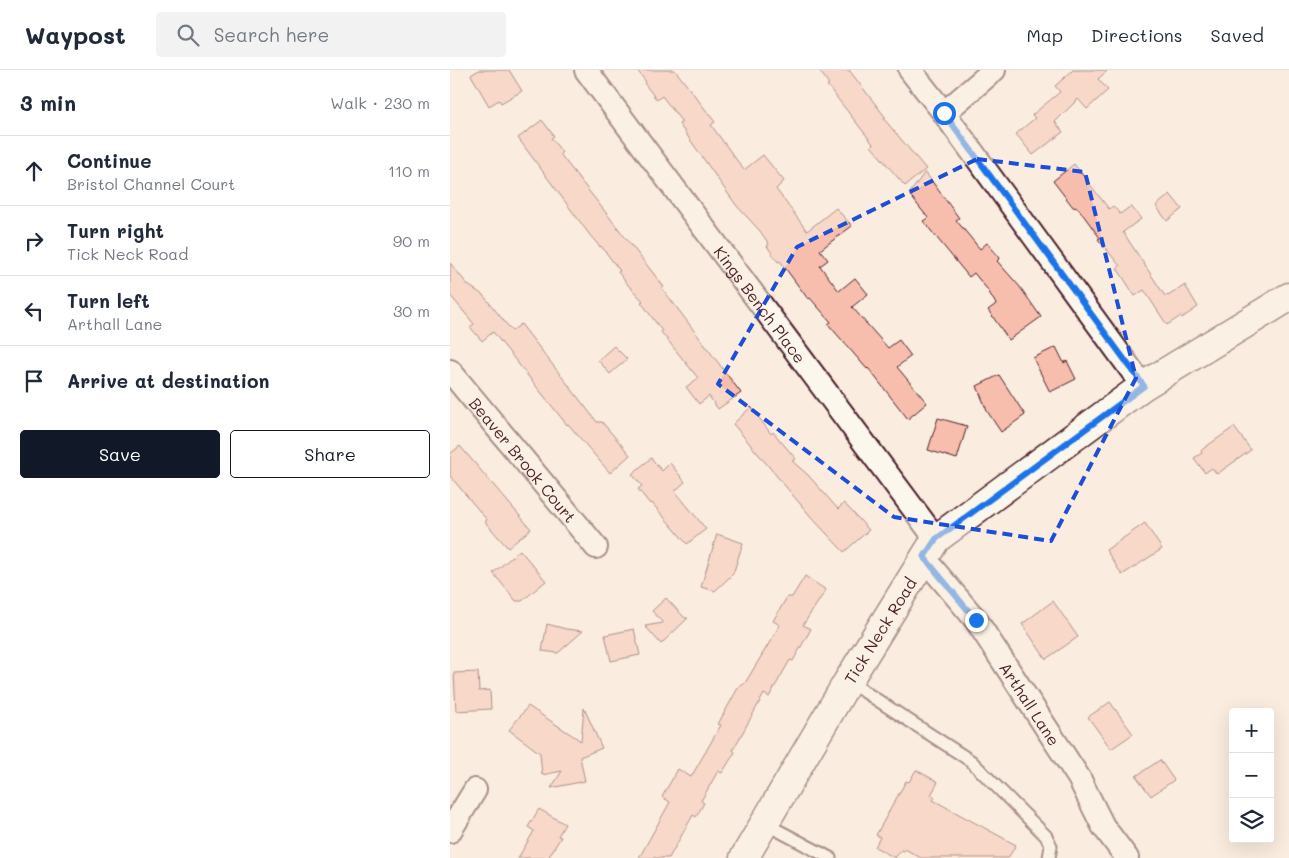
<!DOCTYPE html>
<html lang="en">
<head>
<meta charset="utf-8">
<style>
	body { margin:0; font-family:Mali,sans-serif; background:#f2f2f3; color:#1f2937 }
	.controls { position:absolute; right:15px; bottom:15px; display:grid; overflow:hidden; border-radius:5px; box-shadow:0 5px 20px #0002 }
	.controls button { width:45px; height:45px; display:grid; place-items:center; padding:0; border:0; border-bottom:1px solid #e0e1e3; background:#fff; color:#1f2937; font:25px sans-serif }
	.stop { position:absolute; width:15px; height:15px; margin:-11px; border:4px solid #1a73e8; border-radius:50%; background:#fff }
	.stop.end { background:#1a73e8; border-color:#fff; box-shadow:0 1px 5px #0008 }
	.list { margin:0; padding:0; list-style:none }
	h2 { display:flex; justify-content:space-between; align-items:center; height:65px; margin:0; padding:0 20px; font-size:21px }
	h2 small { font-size:16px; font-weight:400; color:#747a83 }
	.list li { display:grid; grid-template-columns:32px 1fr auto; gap:15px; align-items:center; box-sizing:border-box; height:70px; padding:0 20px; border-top:1px solid #e0e1e3 }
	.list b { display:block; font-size:19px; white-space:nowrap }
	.list p { margin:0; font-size:16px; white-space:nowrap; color:#747a83 }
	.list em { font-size:16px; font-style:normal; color:#747a83 }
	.actions { display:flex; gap:10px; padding:15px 20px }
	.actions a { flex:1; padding:11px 0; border:1px solid #111827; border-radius:5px; text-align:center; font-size:18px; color:#111827 }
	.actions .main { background:#111827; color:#fff }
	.icon { flex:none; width:28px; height:28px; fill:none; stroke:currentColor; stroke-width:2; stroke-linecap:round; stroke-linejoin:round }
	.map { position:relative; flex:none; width:839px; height:788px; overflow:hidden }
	header { display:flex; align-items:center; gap:30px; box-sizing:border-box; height:70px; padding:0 25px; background:#fff; border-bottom:1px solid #e0e1e3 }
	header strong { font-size:24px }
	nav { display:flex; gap:28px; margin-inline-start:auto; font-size:18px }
	.search { width:350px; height:45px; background:#f2f2f3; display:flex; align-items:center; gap:12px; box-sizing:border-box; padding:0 18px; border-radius:5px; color:#747a83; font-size:19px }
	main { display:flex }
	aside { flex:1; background:#fff }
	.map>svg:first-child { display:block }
	.building { fill:#f7bead; stroke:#4a1f2b }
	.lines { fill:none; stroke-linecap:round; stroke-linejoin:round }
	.service-casing { stroke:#4a1f2b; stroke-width:15 }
	.minor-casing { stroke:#4a1f2b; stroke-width:26 }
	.tertiary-casing { stroke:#4a1f2b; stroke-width:31 }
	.service { stroke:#fbf7ec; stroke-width:11 }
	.minor { stroke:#fbf7ec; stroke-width:22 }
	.tertiary { stroke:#fbf7ec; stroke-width:28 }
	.route { stroke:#1a73e8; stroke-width:6 }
	.marked { fill:none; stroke:#1d4ed8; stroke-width:4; stroke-dasharray:10 6; stroke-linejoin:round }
	.labels { text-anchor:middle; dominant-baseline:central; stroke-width:4; stroke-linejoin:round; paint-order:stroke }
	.street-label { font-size:16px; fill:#4a1f2b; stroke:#fbf7ec }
</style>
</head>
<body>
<header>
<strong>Waypost</strong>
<div class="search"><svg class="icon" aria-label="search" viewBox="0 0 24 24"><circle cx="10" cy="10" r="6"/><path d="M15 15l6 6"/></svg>Search here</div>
<nav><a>Map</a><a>Directions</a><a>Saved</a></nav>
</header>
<main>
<aside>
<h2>3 min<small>Walk · 230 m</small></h2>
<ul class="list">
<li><svg class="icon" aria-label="ahead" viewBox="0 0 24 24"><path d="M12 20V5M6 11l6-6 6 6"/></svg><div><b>Continue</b><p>Bristol Channel Court</p></div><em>110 m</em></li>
<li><svg class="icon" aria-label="right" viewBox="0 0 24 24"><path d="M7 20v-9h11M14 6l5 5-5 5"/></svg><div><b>Turn right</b><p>Tick Neck Road</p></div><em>90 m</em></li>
<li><svg class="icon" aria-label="left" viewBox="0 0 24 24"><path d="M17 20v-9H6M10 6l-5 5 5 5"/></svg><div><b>Turn left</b><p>Arthall Lane</p></div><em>30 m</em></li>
<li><svg class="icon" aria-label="arrive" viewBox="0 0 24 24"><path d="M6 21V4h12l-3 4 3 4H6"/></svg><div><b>Arrive at destination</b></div></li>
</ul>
<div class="actions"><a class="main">Save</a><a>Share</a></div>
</aside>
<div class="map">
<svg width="839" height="788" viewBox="0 0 839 788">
	<rect width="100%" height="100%" fill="#faecdf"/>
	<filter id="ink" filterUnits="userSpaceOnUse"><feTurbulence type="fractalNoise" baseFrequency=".02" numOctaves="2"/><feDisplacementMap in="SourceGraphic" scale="10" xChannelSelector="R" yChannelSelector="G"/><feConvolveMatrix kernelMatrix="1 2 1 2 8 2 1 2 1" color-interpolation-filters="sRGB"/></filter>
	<g filter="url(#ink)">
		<!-- building -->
		<path class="building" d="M29 0H59L72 21 51 33 49 30 39 36 21 5Z
			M187 0H225L265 52 261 55 294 100 313 85 334 111 326 119 357 161 386 138 402 156 370 180 378 190 370 196 389 221 405 208 418 224 402 237 438 278 449 270 461 286 447 297 477 333 458 349 418 298 417 299 378 254 381 252 360 228 358 229 330 191 328 192 317 176 319 174 310 161 286 135 229 54 232 52 212 26 207 30 194 13 196 12Z
			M369 0H399L436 48 434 49 476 99 455 116 421 76 423 74 377 15 379 14Z
			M623 0H658L648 9 658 20 637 39 628 29 605 52 613 62 583 85 566 64 585 48 582 45 610 22 605 16Z
			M92 50 104 66 101 68 112 82 110 84 214 217 212 218 291 323 268 339 259 326 249 334 236 317 248 308 211 262 212 261 191 232 193 231 178 215 168 202 170 201 151 176 150 177 139 164 68 68Z
			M624 94 659 139 663 136 670 144 681 136 691 149 673 162 715 226 717 225 718 226 735 215 748 237 732 248 731 246 717 255 694 220 685 226 667 198 670 196 648 169 650 168 628 138 623 137 603 111Z
			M475 102 509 148 506 150 530 179 537 173 550 188 547 191 570 217 591 247 559 270 538 240 546 234 537 219 524 203 519 207 473 151 478 148 459 124Z
			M720 124 732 139 717 151 706 136Z
			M0 193 18 215 33 225 62 261 71 254 147 352H152L180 385 160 403 118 354 117 355 43 262 32 271 20 257 24 254 0 225Z
			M164 276 177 289 160 304 148 290Z
			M606 277 614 293 617 291 626 309 600 322 583 288Z
			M549 305 575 345 551 362 537 341 527 316Z
			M301 337 321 364 323 362 346 389 342 391 358 405 388 439 394 433 419 460 394 482 362 448 283 354Z
			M488 348 517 356 507 389 478 380Z
			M784 357 801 380 767 404 762 398 755 403 744 388 752 383 751 381 754 378Z
			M10 376 81 459 58 478 35 452 37 450 0 406V384Z
			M201 388 212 401 220 393 235 412 225 421 256 459 237 474 202 433 200 434 188 419 192 416 182 404Z
			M695 453 712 479 672 505 656 480Z
			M267 464 293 473 283 504 265 521 251 517Z
			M70 480 96 511 72 531H66L43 503Z
			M355 506 376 520 353 555 361 559 343 591 340 590 319 627 314 624 283 680 285 682 277 695 272 703 268 701 251 731 254 733 246 747 243 745 219 788H189L220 732 212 727 228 699 241 707 271 655 268 654 288 618 295 613 330 555 323 551 337 527H342Z
			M216 528 235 548H238L211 574 195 556 213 553 202 541Z
			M603 531 628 567 596 589 572 554Z
			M97 554 116 559 133 561 108 583 92 581Z
			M184 559 190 585 161 591 155 565Z
			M28 602 29 621 40 620 41 639 6 641 4 603Z
			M660 632 683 664 661 679 638 647Z
			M78 636 131 671 134 638 152 678 130 687 135 711 101 718 112 701 92 705 90 683 59 660Z
			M710 690 724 710 701 726 686 706Z
			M466 700 488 712 481 725 485 727 483 730 566 775 558 788H471L455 779 454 781 451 780 445 788 425 777 430 767 426 765 456 711 459 712Z
			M89 739 115 754 108 766 111 767 98 788H68L84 761 78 757Z"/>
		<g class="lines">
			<defs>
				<path id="service" d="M398 611 521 691 596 766 601 776 599 788
					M314 753 380 788"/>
				<g id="minor">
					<path id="s1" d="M136 0 486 469"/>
					<path d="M460 0 494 43 693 316"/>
					<path d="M494 43 544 0"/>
					<path id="s2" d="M0 301 146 477"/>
					<path id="s3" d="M473 487 526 550 629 708 653 756 677 788"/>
					<path d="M0 761 25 720"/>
				</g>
				<g id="tertiary">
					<path id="s4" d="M294 788 398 611 486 469 693 316 839 227"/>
				</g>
			</defs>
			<!-- service casing -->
			<use href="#service" class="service-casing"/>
			<!-- minor casing -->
			<use href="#minor" class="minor-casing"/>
			<!-- tertiary casing -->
			<use href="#tertiary" class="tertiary-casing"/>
			<!-- service -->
			<use href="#service" class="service"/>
			<!-- minor -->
			<use href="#minor" class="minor"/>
			<!-- tertiary -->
			<use href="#tertiary" class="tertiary"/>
		</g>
	</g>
	<g class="lines" filter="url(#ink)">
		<!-- route -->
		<path class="route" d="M494 43 694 316 486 469 474 487 526 550"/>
	</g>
	<!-- marked area -->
	<path d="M0 0H839V788H0ZM527 89 635 102 686 308 601 471 444 447 268 314 347 177Z" fill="#faecdf" fill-opacity=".55" fill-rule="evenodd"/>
	<path class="marked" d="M527 89 635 102 686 308 601 471 444 447 268 314 347 177Z"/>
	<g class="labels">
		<!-- street labels -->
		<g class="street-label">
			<text stroke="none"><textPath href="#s1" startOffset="292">Kings Bench Place</textPath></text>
			<text stroke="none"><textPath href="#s2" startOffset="115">Beaver Brook Court</textPath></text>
			<text stroke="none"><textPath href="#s4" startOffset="265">Tick Neck Road</textPath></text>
			<text stroke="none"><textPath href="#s3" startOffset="182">Arthall Lane</textPath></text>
		</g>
	</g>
</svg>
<div class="controls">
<button>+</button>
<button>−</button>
<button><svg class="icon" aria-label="layers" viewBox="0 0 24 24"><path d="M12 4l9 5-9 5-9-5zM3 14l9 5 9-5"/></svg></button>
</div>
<div class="stop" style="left:494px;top:43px"></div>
<div class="stop end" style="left:526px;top:550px"></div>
</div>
</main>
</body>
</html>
